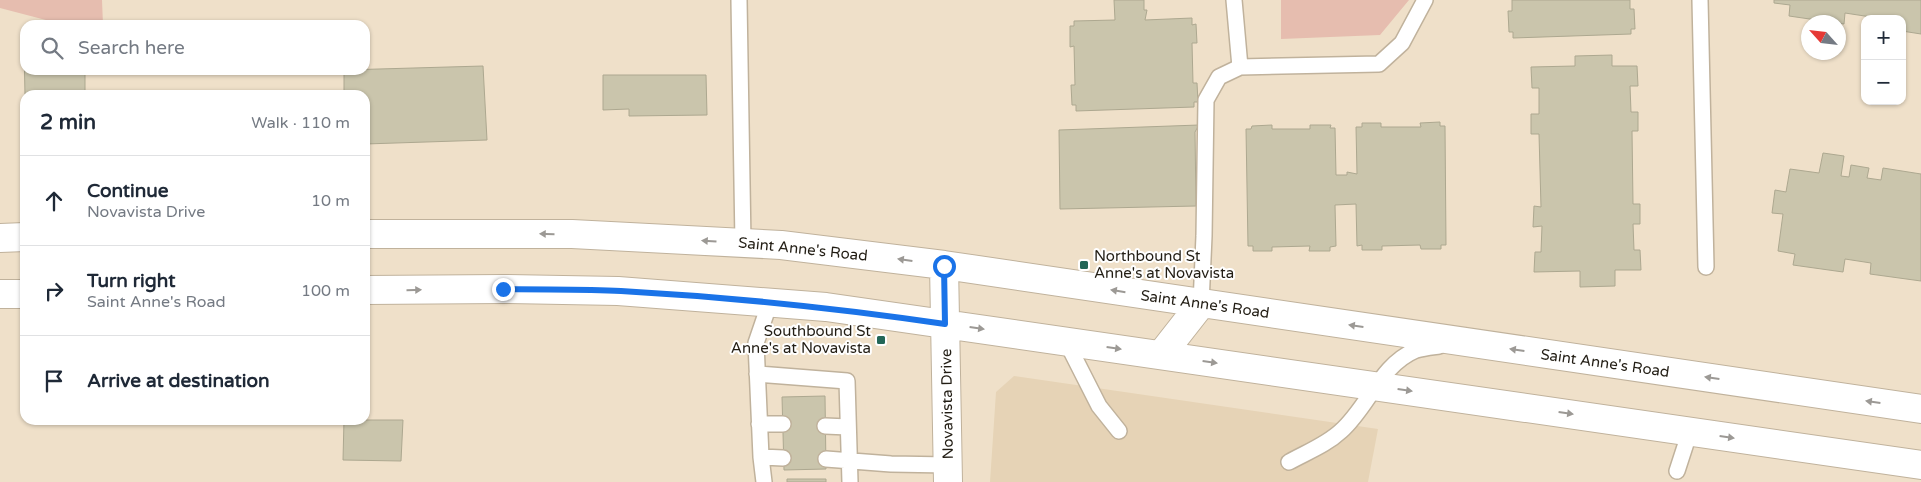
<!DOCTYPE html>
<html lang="en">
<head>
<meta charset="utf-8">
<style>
	body { margin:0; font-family:"Varela Round",sans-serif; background:#f6f6f7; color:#1f2937 }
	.controls { position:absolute; right:15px; top:15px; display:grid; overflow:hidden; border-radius:10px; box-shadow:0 1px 4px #0004 }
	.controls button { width:45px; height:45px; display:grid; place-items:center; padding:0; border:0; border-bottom:1px solid #e0e1e3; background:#fff; color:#1f2937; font:25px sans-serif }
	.compass { position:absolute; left:1801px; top:15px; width:45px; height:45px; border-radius:50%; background:#fff; box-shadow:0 1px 4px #0004; rotate:297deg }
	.stop { position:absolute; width:15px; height:15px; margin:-11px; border:4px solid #1a73e8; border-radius:50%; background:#fff }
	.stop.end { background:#1a73e8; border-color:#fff; box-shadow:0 1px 5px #0008 }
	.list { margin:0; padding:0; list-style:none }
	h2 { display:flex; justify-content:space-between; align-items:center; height:65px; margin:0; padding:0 20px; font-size:21px }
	h2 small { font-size:16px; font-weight:400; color:#747a83 }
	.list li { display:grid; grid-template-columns:32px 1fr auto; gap:15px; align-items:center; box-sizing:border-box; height:90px; padding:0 20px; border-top:1px solid #e0e1e3 }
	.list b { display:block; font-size:19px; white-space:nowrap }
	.list p { margin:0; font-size:16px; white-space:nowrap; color:#747a83 }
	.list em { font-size:16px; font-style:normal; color:#747a83 }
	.icon { flex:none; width:28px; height:28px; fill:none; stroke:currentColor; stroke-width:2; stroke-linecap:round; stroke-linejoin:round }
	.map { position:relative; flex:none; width:1921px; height:482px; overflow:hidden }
	.search { position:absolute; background:#fff; box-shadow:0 1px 4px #0004; left:20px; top:20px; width:350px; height:55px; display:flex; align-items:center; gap:12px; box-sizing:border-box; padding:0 18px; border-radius:15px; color:#747a83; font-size:19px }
	.panel { position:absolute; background:#fff; box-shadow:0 1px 4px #0004; left:20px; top:90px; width:350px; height:335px; border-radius:15px }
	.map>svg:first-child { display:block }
	.built { fill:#e6d3b6 }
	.green { fill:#e6bdaf }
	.building { fill:#cac5ac; stroke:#ada890 }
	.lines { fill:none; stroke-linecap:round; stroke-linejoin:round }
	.lane-casing { stroke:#c0b29c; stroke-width:18 }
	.secondary-casing { stroke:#c0b29c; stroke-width:30 }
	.lane { stroke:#fff; stroke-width:15 }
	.secondary { stroke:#fff; stroke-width:28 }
	.oneway { fill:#9c9995 }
	.route { stroke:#1a73e8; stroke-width:6 }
	.poi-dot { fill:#226657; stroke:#fff; stroke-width:2 }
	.labels { text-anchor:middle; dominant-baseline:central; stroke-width:4; stroke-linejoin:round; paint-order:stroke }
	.street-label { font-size:15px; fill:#221d14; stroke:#fff }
	.poi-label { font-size:15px; fill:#221d14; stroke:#fff; text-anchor:start }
</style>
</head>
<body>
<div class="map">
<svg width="1921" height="482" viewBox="0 0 1921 482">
	<rect width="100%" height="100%" fill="#efe0c9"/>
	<!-- built -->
	<path class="built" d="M1014 376 1378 429 1368 482H990L996 392Z"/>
	<!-- green -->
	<path class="green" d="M0 0H102L103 25H65L0 8Z
		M1281 0H1409L1380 35 1281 39Z"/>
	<!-- building -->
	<path class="building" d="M1114 0H1144V10H1147L1145 20 1192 18V25L1196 24 1197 43H1192L1193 83H1197L1198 102H1194V107L1076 111V105H1072L1071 85H1075L1074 46 1070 47V26H1074V21L1115 20Z
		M1512 0H1630V9H1634L1635 29H1631V34L1513 38V32H1509L1508 11H1512Z
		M1774 0H1921V34L1902 31V19H1871V17L1845 13 1844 24 1789 16 1790 5 1774 3Z
		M24 48 25 70H85V95H25Z
		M1612 55V66H1637L1638 86H1630L1631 112H1638V131H1632L1633 204H1640V224H1633L1634 250H1640L1641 270H1615V286L1580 287V271L1534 272 1535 252H1541L1542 226 1533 227 1534 206 1541 207 1539 134H1531V114H1539V88H1532L1531 67 1575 66V56Z
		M483 66 487 140 365 144V95H344V70Z
		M603 75H706L707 115 629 116V109L603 110Z
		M1440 122V126H1445L1446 245H1441V249H1421L1420 245 1382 246V250H1362V245L1357 246 1356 204 1335 205 1336 246 1330 247V251H1309L1310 246 1272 247V251H1253V246H1248L1246 129H1251L1252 126 1272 125V129H1310V125H1331L1330 128H1335L1336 175H1347V172L1357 174 1356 127H1362V123H1381V127H1421L1420 123Z
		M1199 125 1195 132 1196 206 1060 209 1059 130Z
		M1823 153 1844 156 1841 176 1849 177 1851 165 1869 168 1867 178 1881 180 1883 168 1921 174V281L1870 274 1871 263 1845 259 1843 272 1793 265 1795 254 1778 251 1783 214 1772 213 1775 190 1786 192 1790 169 1819 173Z
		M825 396 826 469 784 470 782 397Z
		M344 420H403L401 461 343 460Z
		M787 479H826V482H787Z"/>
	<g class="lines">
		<defs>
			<path id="lane" d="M739 0 743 243
				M1234 0 1240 67
				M1700 0 1706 267
				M770 302 756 343 761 457 783 458
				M1201 304 1204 236 1206 100 1219 77 1240 67 1379 64 1402 43 1425 0
				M1066 341 1099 406 1119 431
				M757 374 847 381 850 482
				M759 424H783
				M825 426 848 427
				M761 457 764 482
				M826 459 891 464 948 465
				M1289 462C1307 452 1326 445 1341 431 1369 406 1380 365 1416 350 1423 348 1432 347 1439 346
				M1677 471 1690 431"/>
			<path id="secondary" d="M365 234H572L781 245 944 265 1921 409
				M0 238 25 237
				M944 265 948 482
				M365 290 503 289 618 291 826 307 1921 465
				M0 294H25
				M1161 355 1201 304"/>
		</defs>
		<!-- lane casing -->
		<use href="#lane" class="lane-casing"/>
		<!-- secondary casing -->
		<use href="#secondary" class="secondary-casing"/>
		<!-- lane -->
		<use href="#lane" class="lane"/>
		<!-- secondary -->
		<use href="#secondary" class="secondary"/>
	</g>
	<!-- one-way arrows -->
	<defs><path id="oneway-solid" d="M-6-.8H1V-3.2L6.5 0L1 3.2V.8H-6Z" transform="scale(1.25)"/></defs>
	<g class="oneway">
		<use href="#oneway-solid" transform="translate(547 234) rotate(-179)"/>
		<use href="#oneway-solid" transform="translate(709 241) rotate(-176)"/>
		<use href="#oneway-solid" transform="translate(905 260) rotate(-172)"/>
		<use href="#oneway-solid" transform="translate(414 290) rotate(-1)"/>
		<use href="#oneway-solid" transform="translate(1118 291) rotate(-171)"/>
		<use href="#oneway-solid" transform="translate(1356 326) rotate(-172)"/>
		<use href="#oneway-solid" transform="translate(977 328) rotate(8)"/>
		<use href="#oneway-solid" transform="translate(1114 348) rotate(8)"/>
		<use href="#oneway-solid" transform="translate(1517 350) rotate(-172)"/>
		<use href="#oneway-solid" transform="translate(1210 362) rotate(8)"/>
		<use href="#oneway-solid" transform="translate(1712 378) rotate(-172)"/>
		<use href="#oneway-solid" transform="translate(1405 390) rotate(8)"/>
		<use href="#oneway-solid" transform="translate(1873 402) rotate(-172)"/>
		<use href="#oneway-solid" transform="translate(1566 413) rotate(8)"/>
		<use href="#oneway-solid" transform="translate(1727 437) rotate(8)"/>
	</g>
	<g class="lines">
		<!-- route -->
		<path class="route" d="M503 289C542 290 581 289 621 291 729 297 837 308 945 324L944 266"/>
	</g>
	<!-- markers -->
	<g class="poi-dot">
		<rect x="1079" y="260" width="10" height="10" rx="2.5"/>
		<rect x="876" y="335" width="10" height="10" rx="2.5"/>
	</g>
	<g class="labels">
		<!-- street labels -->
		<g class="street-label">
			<text transform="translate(803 249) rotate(6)">Saint Anne's Road</text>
			<text transform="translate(1205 304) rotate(8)">Saint Anne's Road</text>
			<text transform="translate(1605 363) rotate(8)">Saint Anne's Road</text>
			<text transform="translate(947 404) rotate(-91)">Novavista Drive</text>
		</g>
		<!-- poi labels -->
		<g class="poi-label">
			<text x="1094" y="256">Northbound St<tspan x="1094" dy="17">Anne's at Novavista</tspan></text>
			<text x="871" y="331" text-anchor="end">Southbound St<tspan x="871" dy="17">Anne's at Novavista</tspan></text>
		</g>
	</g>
</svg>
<div class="controls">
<button>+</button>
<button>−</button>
</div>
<svg class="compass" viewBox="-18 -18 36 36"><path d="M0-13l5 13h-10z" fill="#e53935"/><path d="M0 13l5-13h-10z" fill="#747a83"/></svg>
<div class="stop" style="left:944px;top:266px"></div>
<div class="stop end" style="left:503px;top:289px"></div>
<div class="search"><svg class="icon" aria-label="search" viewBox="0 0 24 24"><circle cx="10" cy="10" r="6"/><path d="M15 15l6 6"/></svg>Search here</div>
<section class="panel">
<h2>2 min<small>Walk · 110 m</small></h2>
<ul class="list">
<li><svg class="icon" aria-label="ahead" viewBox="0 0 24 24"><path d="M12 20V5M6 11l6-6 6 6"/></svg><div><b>Continue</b><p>Novavista Drive</p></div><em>10 m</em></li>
<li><svg class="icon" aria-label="right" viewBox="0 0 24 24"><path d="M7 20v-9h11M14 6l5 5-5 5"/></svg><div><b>Turn right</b><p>Saint Anne's Road</p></div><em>100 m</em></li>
<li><svg class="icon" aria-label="arrive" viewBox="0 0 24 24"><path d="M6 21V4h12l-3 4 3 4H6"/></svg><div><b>Arrive at destination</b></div></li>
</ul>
</section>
</div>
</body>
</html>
